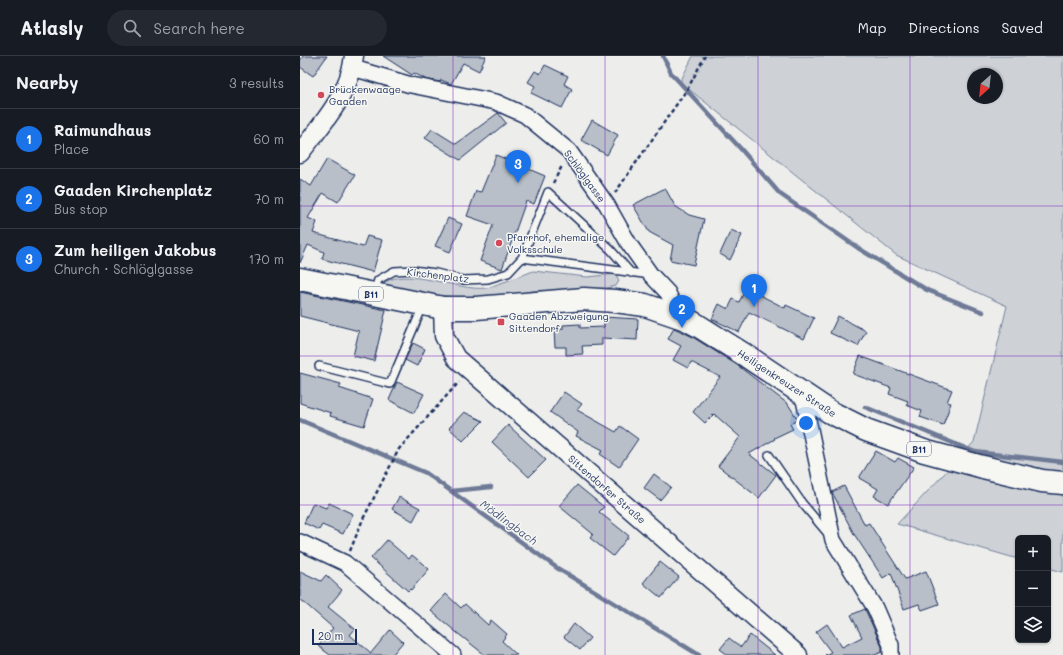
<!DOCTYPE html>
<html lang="en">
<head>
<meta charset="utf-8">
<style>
	body { margin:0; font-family:Mali,sans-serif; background:#242831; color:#f1f3f6 }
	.controls { position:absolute; right:12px; bottom:12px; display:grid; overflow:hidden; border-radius:6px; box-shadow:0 1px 3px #0004 }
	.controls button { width:36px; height:36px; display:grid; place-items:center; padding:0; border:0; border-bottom:1px solid #363941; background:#171b24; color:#f1f3f6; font:20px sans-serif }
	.compass { position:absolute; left:667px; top:12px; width:36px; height:36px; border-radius:50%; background:#171b24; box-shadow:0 1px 3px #0004; rotate:207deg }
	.scale { position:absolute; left:12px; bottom:10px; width:45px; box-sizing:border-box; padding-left:4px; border:2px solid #1b2f5e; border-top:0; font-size:11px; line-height:14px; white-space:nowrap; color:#1b2f5e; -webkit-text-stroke:3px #f6f6f2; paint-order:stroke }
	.you { position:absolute; left:506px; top:367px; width:14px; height:14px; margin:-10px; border:3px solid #fff; border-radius:50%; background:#1a73e8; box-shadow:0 0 0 6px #1a73e833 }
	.badge { display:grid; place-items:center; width:26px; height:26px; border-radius:50%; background:#1a73e8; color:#fff; font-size:13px; font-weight:700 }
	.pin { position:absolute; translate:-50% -33px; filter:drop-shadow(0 1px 2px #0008) }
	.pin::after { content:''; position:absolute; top:21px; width:14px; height:12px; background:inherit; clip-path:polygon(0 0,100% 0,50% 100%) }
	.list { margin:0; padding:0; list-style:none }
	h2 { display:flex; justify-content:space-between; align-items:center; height:52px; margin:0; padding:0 16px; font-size:17px }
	h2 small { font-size:13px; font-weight:400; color:#9ea1a6 }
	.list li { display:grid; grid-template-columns:26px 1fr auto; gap:12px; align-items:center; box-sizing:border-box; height:60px; padding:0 16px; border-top:1px solid #363941 }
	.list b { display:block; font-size:15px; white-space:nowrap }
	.list p { margin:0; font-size:13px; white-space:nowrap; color:#9ea1a6 }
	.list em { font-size:13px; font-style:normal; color:#9ea1a6 }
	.icon { flex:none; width:22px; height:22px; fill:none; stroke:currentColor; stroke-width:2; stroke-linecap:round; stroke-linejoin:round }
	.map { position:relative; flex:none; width:763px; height:599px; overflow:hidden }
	header { display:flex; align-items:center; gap:24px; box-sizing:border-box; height:56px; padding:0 20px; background:#171b24; border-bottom:1px solid #363941 }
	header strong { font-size:19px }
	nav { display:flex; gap:22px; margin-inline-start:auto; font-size:14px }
	.search { width:280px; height:36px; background:#242831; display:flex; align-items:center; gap:10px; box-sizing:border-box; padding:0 14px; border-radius:22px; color:#9ea1a6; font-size:15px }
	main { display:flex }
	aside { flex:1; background:#171b24 }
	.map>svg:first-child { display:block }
	.green { fill:#ced2d7; stroke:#74809a; fill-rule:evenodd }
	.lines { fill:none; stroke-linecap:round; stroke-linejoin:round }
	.stream { stroke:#6e7a96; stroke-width:4.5 }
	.building { fill:#b9bfc8; stroke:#1b2f5e }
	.service-casing { stroke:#1b2f5e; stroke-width:10 }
	.minor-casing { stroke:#1b2f5e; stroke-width:18 }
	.tertiary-casing { stroke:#1b2f5e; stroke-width:21 }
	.primary-casing { stroke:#1b2f5e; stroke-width:25 }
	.path { stroke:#1b2f5e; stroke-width:2.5; stroke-dasharray:4 3; stroke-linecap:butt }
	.service { stroke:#f6f6f2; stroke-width:7 }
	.minor { stroke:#f6f6f2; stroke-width:15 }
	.tertiary { stroke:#f6f6f2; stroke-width:18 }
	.primary { stroke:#f6f6f2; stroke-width:22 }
	.grid { fill:none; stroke:#7b2cbf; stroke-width:1; stroke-opacity:0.55 }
	.poi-dot { fill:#d1495b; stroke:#f6f6f2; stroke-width:1.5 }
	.labels { text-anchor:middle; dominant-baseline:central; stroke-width:3; stroke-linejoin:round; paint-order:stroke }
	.shield { fill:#f6f6f2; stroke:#5d6b8a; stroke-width:1 }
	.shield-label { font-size:9px; font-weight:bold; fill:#1b2f5e }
	.poi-label { font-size:10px; fill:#1b2f5e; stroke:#f6f6f2; text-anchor:start }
	.street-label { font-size:10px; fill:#1b2f5e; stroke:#f6f6f2 }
	.water-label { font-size:11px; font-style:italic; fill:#44547a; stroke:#f6f6f2 }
</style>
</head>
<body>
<header>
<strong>Atlasly</strong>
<div class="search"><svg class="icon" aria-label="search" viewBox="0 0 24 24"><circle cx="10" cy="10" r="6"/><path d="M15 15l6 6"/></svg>Search here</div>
<nav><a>Map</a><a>Directions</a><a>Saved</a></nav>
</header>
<main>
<aside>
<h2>Nearby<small>3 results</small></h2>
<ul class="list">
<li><span class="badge">1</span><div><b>Raimundhaus</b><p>Place</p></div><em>60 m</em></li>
<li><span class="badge">2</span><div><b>Gaaden Kirchenplatz</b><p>Bus stop</p></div><em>70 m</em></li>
<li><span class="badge">3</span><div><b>Zum heiligen Jakobus</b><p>Church · Schlöglgasse</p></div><em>170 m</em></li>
</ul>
</aside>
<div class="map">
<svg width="763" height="599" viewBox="0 0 763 599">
	<rect width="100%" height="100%" fill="#edeeec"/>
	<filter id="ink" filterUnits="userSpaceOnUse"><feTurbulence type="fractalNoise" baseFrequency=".025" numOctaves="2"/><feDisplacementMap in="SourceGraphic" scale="8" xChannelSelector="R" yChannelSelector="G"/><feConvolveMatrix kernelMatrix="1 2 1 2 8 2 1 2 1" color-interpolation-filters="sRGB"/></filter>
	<g filter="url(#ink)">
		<!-- green -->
		<path class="green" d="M393 0H763V516L748 512V482H718V503L597 468 674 386 707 250 596 199 380 26ZM673 18H697V42H673Z
			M233 215 287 221 316 218 319 225 316 230 307 232 233 235 196 241 170 242 124 238 82 229C101 208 160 236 186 232 190 232 194 229 198 228 210 224 221 220 233 215Z"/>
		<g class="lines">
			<!-- stream -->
			<path class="stream" d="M363 0 371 17 440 92 480 138 558 192 627 234 683 256
				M565 351 675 396 763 406
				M0 364 126 417 257 512 399 599
				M151 435 191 431"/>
		</g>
		<!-- building -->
		<path class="building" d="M3 0H27L13 20 0 11V5Z
			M83 0H186L179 15 163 7 151 28 141 24 140 26 125 23 114 17 112 19Z
			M245 9 268 20 264 28 272 33 262 52 231 37 235 30 228 26 235 15 240 18Z
			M198 57 206 67 160 104 125 82 132 73 156 88Z
			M292 64 318 79 307 99 281 84Z
			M196 99 245 120 234 148 226 145 202 213 180 205 193 169 167 160 176 135 181 136Z
			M27 103 55 119 38 146 23 137 8 162 17 166 13 177 63 191 67 180 82 184 73 216 22 203 24 196 8 189 0 207V123L11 130Z
			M365 132 375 150 389 159 404 163 394 209 370 204 373 189 349 176 333 149Z
			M148 162 162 168 150 196 135 190Z
			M431 174 442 179 430 204 420 198Z
			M451 223 464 230 460 239 485 252 486 249 514 262 504 283 449 256 439 276 412 263 419 248 428 253 433 243 439 246Z
			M0 236 86 254 74 305 53 300 59 275 0 260Z
			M538 260 566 275 558 290 530 277Z
			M304 261 338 263 337 284 302 282V289L282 290 283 298 266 299V291H255L254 274 263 273V269L280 268V272L304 271Z
			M374 272 391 280 437 309 488 348 498 364 490 368 493 373 474 382 475 383 449 398 476 419 459 442 418 410 440 381 414 358 405 367 393 356 420 321 391 306 388 312 373 304 381 290 368 283Z
			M113 287 125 293 117 310 105 304Z
			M560 300 652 334 647 346 651 347 643 369 620 361 622 355 606 349 608 345 589 338 591 332 553 318Z
			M0 317 41 328 39 332 73 343 64 370 30 360 31 357 0 347Z
			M97 326 124 338 114 357 89 344Z
			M264 336 282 348 277 354 316 376 320 370 338 383 319 411 300 398 303 394 276 380 278 376 250 356Z
			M164 356 183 365 163 385 149 372Z
			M208 369 246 404 229 421 192 386Z
			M576 395 595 406 598 402 614 411 588 448 574 440 578 433 559 422Z
			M354 418 371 431 360 444 344 432Z
			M277 429 304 451 299 456 329 480 313 500 290 482 293 478 259 450Z
			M544 430 565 469 569 467 605 523 626 515 639 548 622 554 619 548 604 553 591 517 583 522 554 478 533 438 532 436Z
			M99 441 120 452 113 465 92 453Z
			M13 447 26 452 29 447 53 458 43 478 22 469 19 474 4 467Z
			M87 484 109 503 112 499 129 513 111 534 110 533 108 535 71 502Z
			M360 506 379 521 361 542 343 527Z
			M0 515 21 525 26 519 42 534 28 551 55 573 50 579 71 597 90 574 103 586 92 599H30L18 590 33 572 0 543Z
			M146 538 161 552 165 548 188 569 191 564 207 578 202 585 217 599H185L156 576 131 555Z
			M565 553 582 591V596L575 599H525L531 596 516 576 527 568 542 591 562 581 551 559Z
			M274 568 290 582 280 594 264 581Z
			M450 579 475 599H428L420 593 429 582 441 591Z"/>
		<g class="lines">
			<defs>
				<path id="service" d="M222 202 248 136 311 194 331 217
					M74 236 78 224 94 215 113 214 136 217 163 224 188 223 208 217 222 202 351 219
					M19 310 90 328 123 250
					M469 399 502 447 529 479"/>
				<path id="minor" d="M53 12 111 29 196 46 225 59 269 95 307 149 329 188 351 219 368 237 378 260
					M503 339 533 484 575 552 591 589V599
					M0 486 45 507 153 599"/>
				<path id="tertiary" d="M0 97C22 68 50 38 54 0
					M143 252 144 280 156 302 498 599"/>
				<path id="primary" d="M0 223 143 252H176L284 243 315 245 345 249 386 263 397 269 448 301 530 356 566 374 624 395 683 411 742 425 763 427"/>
			</defs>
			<!-- service casing -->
			<use href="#service" class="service-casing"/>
			<!-- minor casing -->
			<use href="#minor" class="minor-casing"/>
			<!-- tertiary casing -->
			<use href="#tertiary" class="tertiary-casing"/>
			<!-- primary casing -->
			<use href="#primary" class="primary-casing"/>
			<!-- path -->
			<path class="path" d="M253 127 262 110
				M315 137 388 32 405 0
				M50 495 63 463 99 393 159 326"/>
			<!-- service -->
			<use href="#service" class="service"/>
			<!-- minor -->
			<use href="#minor" class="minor"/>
			<!-- tertiary -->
			<use href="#tertiary" class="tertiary"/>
			<!-- primary -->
			<use href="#primary" class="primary"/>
		</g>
	</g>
	<!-- grid -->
	<path class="grid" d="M153 0V599M305 0V599M458 0V599M610 0V599M0 150H763M0 300H763M0 449H763"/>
	<!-- markers -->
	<g class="poi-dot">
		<circle cx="21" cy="39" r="4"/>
		<circle cx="199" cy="187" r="4"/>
		<rect x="197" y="262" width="8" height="8" rx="2"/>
	</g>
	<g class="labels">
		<!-- shield labels -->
		<g class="shield">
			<rect x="59" y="231" width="24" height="14" rx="3"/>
			<rect x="607" y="386" width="24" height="14" rx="3"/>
		</g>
		<g class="shield-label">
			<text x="71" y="238">B11</text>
			<text x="619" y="393">B11</text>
		</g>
		<!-- poi labels -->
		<g class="poi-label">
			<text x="29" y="33">Brückenwaage<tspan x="29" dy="12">Gaaden</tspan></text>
			<text x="207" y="181">Pfarrhof, ehemalige<tspan x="207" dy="12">Volksschule</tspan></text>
			<text x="209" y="260">Gaaden Abzweigung<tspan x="209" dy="12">Sittendorf</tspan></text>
		</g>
		<!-- street labels -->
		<g class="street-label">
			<text transform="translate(285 120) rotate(54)">Schlöglgasse</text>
			<text transform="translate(138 219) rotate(7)">Kirchenplatz</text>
			<text transform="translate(487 327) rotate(33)">Heiligenkreuzer Straße</text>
			<text transform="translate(307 433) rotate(41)">Sittendorfer Straße</text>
		</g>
		<!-- water labels -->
		<g class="water-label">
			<text transform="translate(209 466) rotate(36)">Mödlingbach</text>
		</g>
	</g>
</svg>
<div class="controls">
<button>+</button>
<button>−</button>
<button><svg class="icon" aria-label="layers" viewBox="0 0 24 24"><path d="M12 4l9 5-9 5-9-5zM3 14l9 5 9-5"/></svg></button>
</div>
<svg class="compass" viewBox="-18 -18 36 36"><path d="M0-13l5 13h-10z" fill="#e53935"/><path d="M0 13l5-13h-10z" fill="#9ea1a6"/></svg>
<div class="scale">20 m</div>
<div class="you"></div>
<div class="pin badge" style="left:454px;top:251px">1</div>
<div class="pin badge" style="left:382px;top:272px">2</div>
<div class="pin badge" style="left:218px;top:127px">3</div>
</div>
</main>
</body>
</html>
